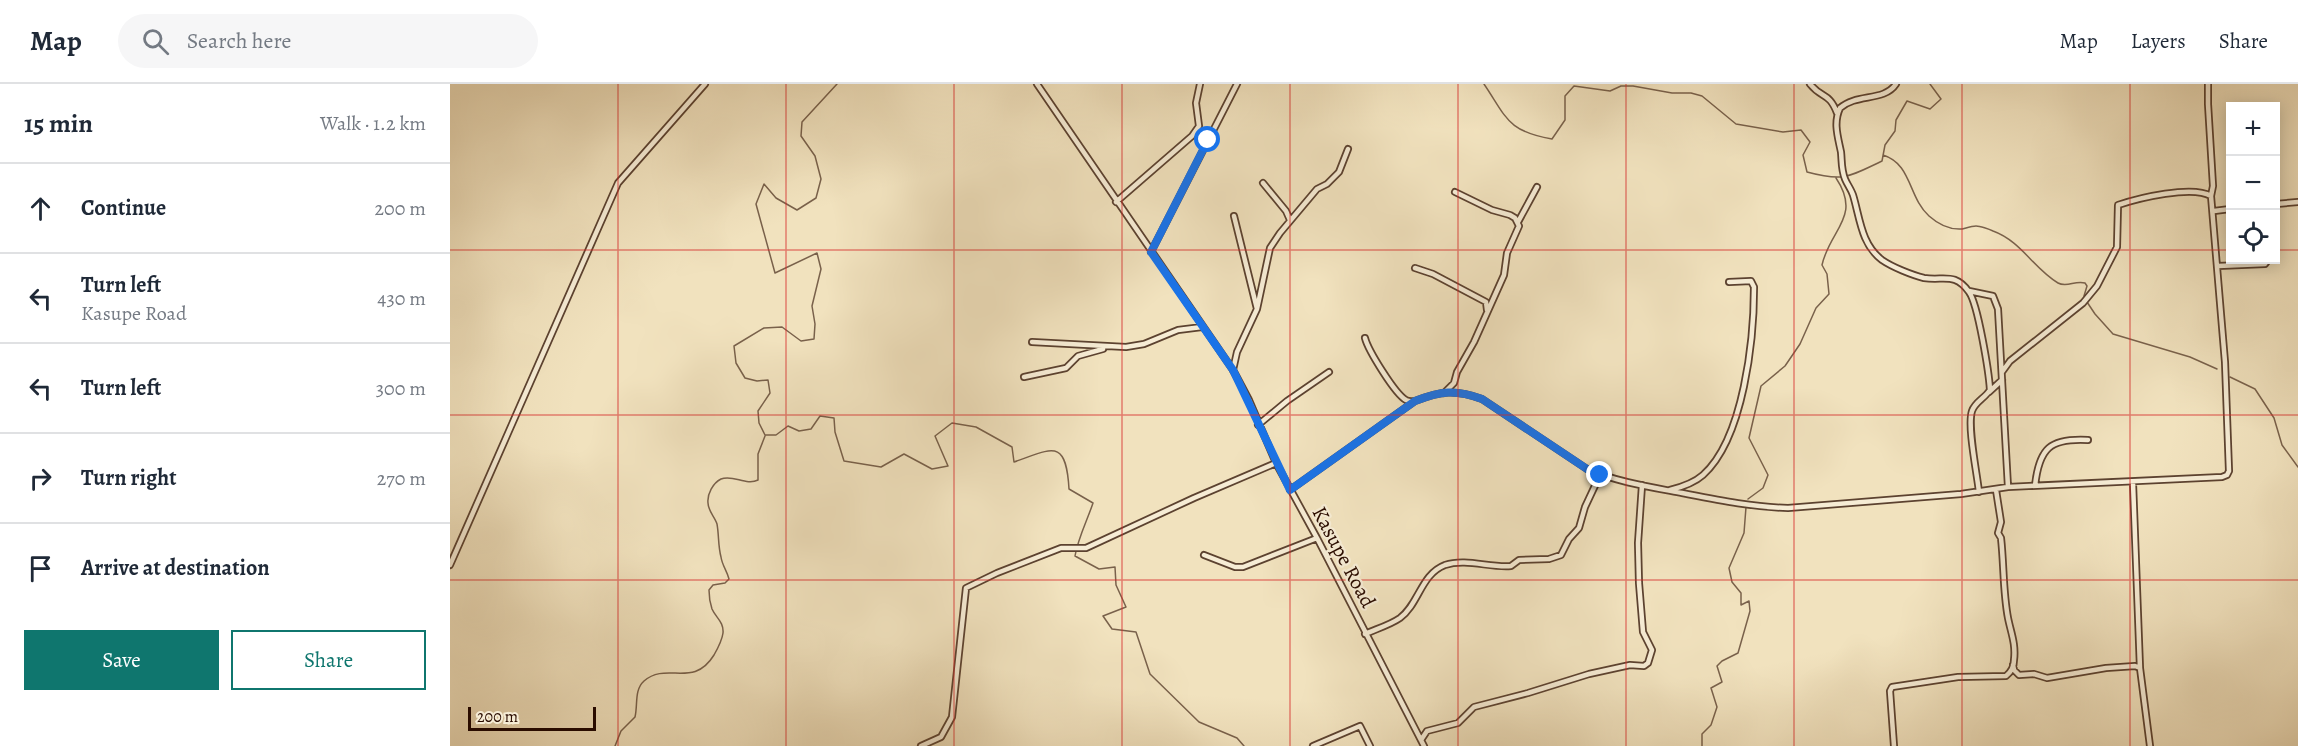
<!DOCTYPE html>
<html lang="en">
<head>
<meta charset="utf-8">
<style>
	body { margin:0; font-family:Alegreya,serif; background:#f6f6f7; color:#1f2937 }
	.controls { position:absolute; right:18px; top:18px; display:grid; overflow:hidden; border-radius:0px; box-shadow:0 3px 15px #0003 }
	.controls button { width:54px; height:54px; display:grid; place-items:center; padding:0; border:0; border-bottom:2px solid #e0e1e3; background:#fff; color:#1f2937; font:30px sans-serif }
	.scale { position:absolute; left:18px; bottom:15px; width:128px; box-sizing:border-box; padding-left:6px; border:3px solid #2a0c00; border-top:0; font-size:16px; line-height:21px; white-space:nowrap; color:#2a0c00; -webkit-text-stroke:4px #f6ecd5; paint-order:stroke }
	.stop { position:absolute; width:18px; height:18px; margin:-14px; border:4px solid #1a73e8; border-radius:50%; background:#fff }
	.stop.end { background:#1a73e8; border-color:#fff; box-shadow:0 2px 6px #0008 }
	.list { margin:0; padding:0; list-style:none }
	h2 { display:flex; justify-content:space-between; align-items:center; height:78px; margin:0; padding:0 24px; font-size:26px }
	h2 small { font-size:20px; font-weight:400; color:#747a83 }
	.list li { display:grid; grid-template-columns:39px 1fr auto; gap:18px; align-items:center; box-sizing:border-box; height:90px; padding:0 24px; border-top:2px solid #e0e1e3 }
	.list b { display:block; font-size:22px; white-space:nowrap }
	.list p { margin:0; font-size:20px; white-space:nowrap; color:#747a83 }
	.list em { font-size:20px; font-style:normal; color:#747a83 }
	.actions { display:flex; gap:12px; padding:18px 24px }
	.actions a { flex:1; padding:14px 0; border:2px solid #0f766e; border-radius:0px; text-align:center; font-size:21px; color:#0f766e }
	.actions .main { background:#0f766e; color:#fff }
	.icon { flex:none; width:33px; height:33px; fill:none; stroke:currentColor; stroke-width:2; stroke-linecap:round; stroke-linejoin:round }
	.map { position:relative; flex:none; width:1848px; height:662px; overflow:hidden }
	header { display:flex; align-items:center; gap:36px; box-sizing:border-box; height:84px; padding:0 30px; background:#fff; border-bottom:2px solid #e0e1e3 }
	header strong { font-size:28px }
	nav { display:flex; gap:33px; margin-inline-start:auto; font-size:21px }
	.search { width:420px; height:54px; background:#f6f6f7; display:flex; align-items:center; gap:15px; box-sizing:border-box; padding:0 21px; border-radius:33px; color:#747a83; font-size:22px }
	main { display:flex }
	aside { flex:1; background:#fff }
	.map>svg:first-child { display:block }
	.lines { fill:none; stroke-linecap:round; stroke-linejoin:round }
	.stream { stroke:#79614b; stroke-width:1.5 }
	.minor-casing { stroke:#5c4230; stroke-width:8 }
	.minor { stroke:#f6ecd5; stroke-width:4.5 }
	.route { stroke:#1a73e8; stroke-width:8 }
	.grid { fill:none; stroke:#d62828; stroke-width:1.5; stroke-opacity:0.55 }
	.labels { text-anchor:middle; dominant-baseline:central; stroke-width:4.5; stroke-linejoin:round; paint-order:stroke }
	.street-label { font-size:21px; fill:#2a0c00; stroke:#f6ecd5 }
</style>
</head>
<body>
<header>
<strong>Map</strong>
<div class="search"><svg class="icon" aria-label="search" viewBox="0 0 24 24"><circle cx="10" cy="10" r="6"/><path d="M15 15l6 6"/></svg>Search here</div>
<nav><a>Map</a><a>Layers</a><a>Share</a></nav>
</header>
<main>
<aside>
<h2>15 min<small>Walk · 1.2 km</small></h2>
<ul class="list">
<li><svg class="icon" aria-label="ahead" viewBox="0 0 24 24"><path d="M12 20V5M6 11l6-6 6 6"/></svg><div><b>Continue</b></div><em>200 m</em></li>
<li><svg class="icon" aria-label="left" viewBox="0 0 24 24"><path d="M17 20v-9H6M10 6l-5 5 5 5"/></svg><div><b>Turn left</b><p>Kasupe Road</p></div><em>430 m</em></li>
<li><svg class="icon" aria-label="left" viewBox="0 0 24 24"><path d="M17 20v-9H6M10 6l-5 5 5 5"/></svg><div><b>Turn left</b></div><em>300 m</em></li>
<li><svg class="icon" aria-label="right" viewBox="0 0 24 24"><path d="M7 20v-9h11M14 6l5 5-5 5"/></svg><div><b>Turn right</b></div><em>270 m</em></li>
<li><svg class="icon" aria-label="arrive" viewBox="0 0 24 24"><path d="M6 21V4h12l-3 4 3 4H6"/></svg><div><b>Arrive at destination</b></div></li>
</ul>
<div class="actions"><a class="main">Save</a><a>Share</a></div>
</aside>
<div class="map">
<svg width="1848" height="662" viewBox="0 0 1848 662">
	<rect width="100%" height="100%" fill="#f1e2be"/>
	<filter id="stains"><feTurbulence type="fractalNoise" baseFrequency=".00333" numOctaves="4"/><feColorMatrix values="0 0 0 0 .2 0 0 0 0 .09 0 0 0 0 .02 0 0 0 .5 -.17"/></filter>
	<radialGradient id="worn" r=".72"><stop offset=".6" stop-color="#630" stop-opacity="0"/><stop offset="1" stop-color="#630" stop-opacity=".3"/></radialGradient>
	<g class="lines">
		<!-- stream -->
		<path class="stream" d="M387 0 352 38 351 52 365 72 371 95 366 114 347 126 326 114 314 100 306 120 325 189 367 169 371 185 362 222 365 240 364 255 351 257 332 243 314 244 284 262 286 279 295 294 307 297 318 296 320 309 308 327 309 339 315 351H326L338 342 349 347 361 345 370 332 384 334 385 348 394 377 431 383 454 370 482 385 498 382 485 352 502 339 526 343 562 363 564 378C602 365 616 353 619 405L643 419C637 437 628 454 625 472L649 485 665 483 666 501 676 523 653 532 662 545 686 548 700 590 749 638 787 654 794 662
			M1034 0C1057 34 1057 47 1102 55L1115 36V12L1124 2 1160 7 1171 2H1183L1222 9H1241L1252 12 1286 40 1333 48 1351 46 1360 58 1353 71 1357 88C1394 98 1398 93 1432 77L1435 61 1445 47 1446 36 1457 17 1480 25 1491 15 1480 0
			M1433 71C1462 80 1458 113 1479 132 1488 140 1499 146 1512 145 1516 144 1522 142 1526 142 1530 142 1539 145 1543 147 1571 157 1584 185 1608 199 1617 204 1625 196 1635 199L1637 202 1634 212
			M1637 218 1645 230 1663 250 1740 273 1767 285
			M1780 293 1805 305 1824 334 1832 361 1848 383
			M1298 415 1313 404 1318 391 1299 354 1311 302 1335 282 1350 260 1366 224 1379 210 1377 190 1372 181C1380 145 1412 133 1386 94
			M165 662 171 647 185 633C188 621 184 606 194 597 217 577 243 605 264 571 268 564 272 557 273 549 274 538 266 534 262 525 260 519 259 512 259 506L263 501 275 499 279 495C277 487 272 481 271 473 268 462 269 451 267 440 265 433 258 427 258 419 257 410 263 399 271 395 283 390 296 402 308 396V370L315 352
			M1252 662V650L1261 641 1267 623 1261 604 1272 598 1267 582 1272 577 1288 569 1300 527 1299 517 1291 521V509L1282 498 1279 484 1294 449 1296 423"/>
		<defs>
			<path id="minor" d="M587 0 783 286 799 316 826 379 867 454 974 662
				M1360 0C1372 15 1379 8 1387 29
				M1446 0C1434 18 1407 9 1390 24 1383 39 1388 53 1391 68 1392 77 1391 85 1395 95 1397 100 1401 105 1403 111 1410 134 1411 160 1432 176 1442 183 1462 191 1474 194 1494 197 1505 188 1519 208 1528 220 1539 289 1540 306 1535 314 1525 318 1522 327 1517 342 1527 389 1529 408
				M1758 0V20L1763 102 1761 112
				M813 99 836 127 840 136
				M666 118 742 52 749 42 746 19 750 0
				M1826 120 1848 118
				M1764 127 1780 125
				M1068 138 1087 103
				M701 168 787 0
				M1768 182 1815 180 1818 176
				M965 184 983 190 1036 218 1037 226
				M1519 207 1543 212 1548 225 1558 403
				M807 225 820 164 830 149 867 105 877 100 889 88 898 65
				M915 254C918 266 945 310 956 316 960 318 961 317 965 317
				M582 258 676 263 694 260 728 246 752 243
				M783 286 787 268 807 225 784 132
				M574 293 616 284 628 272 653 265
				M1539 308 1552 296
				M994 309 1004 299 1007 288 1024 258 1054 191 1057 169 1069 142 1065 134 1060 131 1042 126 1005 108
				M808 341 837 317 879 288
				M1683 399 1690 584
				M1585 402C1589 364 1600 354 1638 356
				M840 406 965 317C991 307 1005 305 1032 315L1137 385C1167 398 1200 403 1232 409 1268 416 1302 423 1338 424L1511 410 1558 403 1772 393 1777 391 1779 387 1775 278 1761 112C1742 101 1689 114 1668 121L1667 163 1647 202 1633 219 1560 277 1552 288
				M1220 406C1232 403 1244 399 1253 391 1294 354 1304 255 1304 203L1301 197 1279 198
				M754 471 785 483H793L867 454
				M0 481 168 99 255 0
				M915 550C926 545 940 541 950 534 969 520 971 490 995 481 1016 474 1040 484 1061 482L1069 476 1099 475 1111 471 1119 455 1129 444 1135 423 1150 391
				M1563 581 1564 586 1569 591 1584 590 1597 594 1656 584 1685 582 1690 584 1700 662
				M971 656 977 647 1008 639 1024 623 1078 609 1139 590 1180 581 1194 582 1198 579 1202 566 1193 548 1189 499 1188 459 1192 401
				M471 662 491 653 502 633 516 504 547 489 611 464H636L744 414 826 379
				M863 662 910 642 920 662
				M1444 662 1440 607 1442 603 1508 593 1556 592C1561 588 1564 583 1564 576 1566 560 1561 549 1558 534 1553 508 1554 481 1551 454L1548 449 1551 438 1546 406"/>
		</defs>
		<!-- minor casing -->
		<use href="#minor" class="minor-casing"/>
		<!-- minor -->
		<use href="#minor" class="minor"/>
	</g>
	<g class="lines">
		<!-- route -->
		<path class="route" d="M758 56 701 168 783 286 840 406 965 317C991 307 1005 305 1032 315L1137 385 1150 391"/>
	</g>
	<!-- grid -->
	<path class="grid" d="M168 0V662M336 0V662M504 0V662M672 0V662M840 0V662M1008 0V662M1176 0V662M1344 0V662M1512 0V662M1680 0V662M0 166H1780M1826 166H1848M0 331H1848M0 496H1848"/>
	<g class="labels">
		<!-- street labels -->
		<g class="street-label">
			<text transform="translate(894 473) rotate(62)">Kasupe Road</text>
		</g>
	</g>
	<rect width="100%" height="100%" filter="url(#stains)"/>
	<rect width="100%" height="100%" fill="url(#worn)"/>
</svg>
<div class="controls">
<button>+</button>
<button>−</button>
<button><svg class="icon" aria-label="locate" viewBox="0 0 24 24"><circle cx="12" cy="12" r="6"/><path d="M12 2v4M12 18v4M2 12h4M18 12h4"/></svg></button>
</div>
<div class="scale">200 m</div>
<div class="stop" style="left:758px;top:56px"></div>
<div class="stop end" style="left:1150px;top:391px"></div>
</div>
</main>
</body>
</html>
